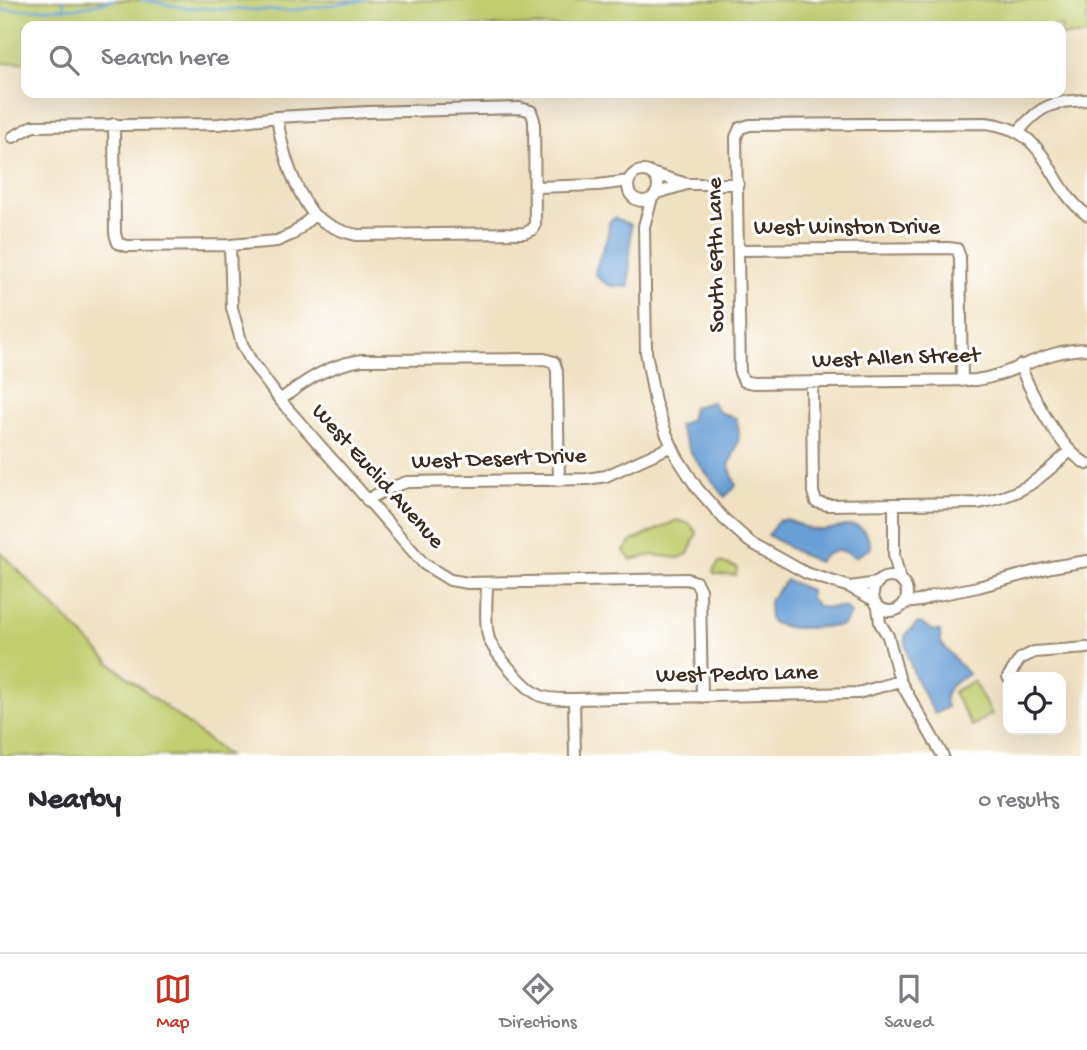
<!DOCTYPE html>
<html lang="en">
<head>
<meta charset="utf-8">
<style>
	body { margin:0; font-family:"Gochi Hand",sans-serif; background:#f7f7f7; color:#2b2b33 }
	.controls { position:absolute; right:21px; bottom:21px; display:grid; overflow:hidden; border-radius:14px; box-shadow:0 7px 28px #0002 }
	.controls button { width:63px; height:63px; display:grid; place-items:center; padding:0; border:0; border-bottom:2px solid #e1e1e2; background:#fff; color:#2b2b33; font:35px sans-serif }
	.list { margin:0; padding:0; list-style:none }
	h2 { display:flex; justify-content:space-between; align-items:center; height:91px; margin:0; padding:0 28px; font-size:30px }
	h2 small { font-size:23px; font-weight:400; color:#7c7c81 }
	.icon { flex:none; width:38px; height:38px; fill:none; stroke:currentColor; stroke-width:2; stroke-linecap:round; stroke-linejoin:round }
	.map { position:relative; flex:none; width:1087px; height:756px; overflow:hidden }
	.search { position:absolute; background:#fff; box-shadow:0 7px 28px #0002; left:21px; right:21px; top:21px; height:77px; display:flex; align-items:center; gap:18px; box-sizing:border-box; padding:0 24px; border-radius:14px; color:#7c7c81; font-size:26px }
	.sheet { height:196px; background:#fff }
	nav { display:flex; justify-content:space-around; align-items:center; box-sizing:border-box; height:98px; border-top:2px solid #e1e1e2; background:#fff; font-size:19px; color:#7c7c81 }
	nav a { display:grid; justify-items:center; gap:4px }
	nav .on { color:#c8321e }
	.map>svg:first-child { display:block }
	.green { fill:#c1ce6f; stroke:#7e7c46; stroke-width:2 }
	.water { fill:#689fd5; stroke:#52647a; stroke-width:2 }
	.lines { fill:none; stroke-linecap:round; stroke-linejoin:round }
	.stream { stroke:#689fd5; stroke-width:2.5 }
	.street-casing { stroke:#968670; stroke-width:14 }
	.street { stroke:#fff; stroke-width:10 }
	.labels { text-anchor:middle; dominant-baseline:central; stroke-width:6; stroke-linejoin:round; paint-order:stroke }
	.street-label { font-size:23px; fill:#3b2a1e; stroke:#fff }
</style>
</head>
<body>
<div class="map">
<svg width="1087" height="756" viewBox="0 0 1087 756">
	<rect width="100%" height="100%" fill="#fff"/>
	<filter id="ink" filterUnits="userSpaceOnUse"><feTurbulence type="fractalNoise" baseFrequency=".0143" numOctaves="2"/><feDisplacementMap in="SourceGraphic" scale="14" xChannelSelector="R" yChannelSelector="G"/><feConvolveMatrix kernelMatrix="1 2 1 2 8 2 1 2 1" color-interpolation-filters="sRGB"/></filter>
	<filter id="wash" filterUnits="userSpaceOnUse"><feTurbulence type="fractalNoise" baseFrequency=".00686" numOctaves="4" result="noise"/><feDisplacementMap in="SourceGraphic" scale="28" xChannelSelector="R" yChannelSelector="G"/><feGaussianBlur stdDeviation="1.57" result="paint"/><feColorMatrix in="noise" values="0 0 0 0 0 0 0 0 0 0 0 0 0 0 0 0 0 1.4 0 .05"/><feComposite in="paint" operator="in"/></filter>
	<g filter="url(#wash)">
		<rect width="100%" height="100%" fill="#f0e1c3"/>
		<!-- green -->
		<path class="green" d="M0 0H1087V36H1061V26H26V62L0 63Z
			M677 520 690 524 697 533 688 554 679 558 652 555 631 560 624 551 632 541Z
			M0 552 110 663 228 756H0Z
			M719 562 737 567 736 575 716 574 713 572Z
			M973 681 992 714 972 726 953 692Z"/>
		<!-- water -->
		<path class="water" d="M615 218 631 225 629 287C614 287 605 287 595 274 598 254 609 244 609 222Z
			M712 402 719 412 736 418C743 441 736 445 729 466L736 486 725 497 693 456 678 426 691 419 693 407Z
			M786 519C798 524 810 531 823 530 846 529 862 512 871 548L855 557C843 547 828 550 818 562L793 550 768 535 778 521Z
			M786 580 810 590V598L819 607 847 608 851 614 842 626C824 626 782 633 770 620L769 601Z
			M920 623 932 630 940 631 941 643 968 674C955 683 940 689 947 707L935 714C920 689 907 666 905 636L916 624Z"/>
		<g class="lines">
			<!-- stream -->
			<path class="stream" d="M142 0 187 8 288 11 365 0
				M63 9 64 0
				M0 10 76 8 114 0"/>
		</g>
	</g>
	<g filter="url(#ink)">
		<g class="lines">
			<defs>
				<path id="street" d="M277 117C282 151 293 187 314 215
					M1019 131C1040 105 1054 101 1087 100
					M13 137 33 126 219 124 277 117 368 112 520 108 531 111 534 120 535 224 532 230 524 233 357 235C340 232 328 226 314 215L293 234 277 241 230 245 127 246 118 243 115 234 114 124
					M628 186a15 15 0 1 1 30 0a15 15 0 1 1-30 0Z
					M654 174 687 184
					M536 187 598 185 629 181
					M657 193 687 184H738
					M652 198 644 226 646 352 655 402 666 433 677 457 697 488 724 519 750 542 806 573 850 587 874 600
					M1087 215C1043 182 1053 131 986 123L750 125 740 128 736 137 740 373 744 381 754 383 976 380C1017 374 1041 350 1087 349
					M230 245 232 308 242 344 251 361 280 400 424 564 450 580 468 583 687 579 696 582 700 590 702 697
					M738 250 948 248 957 249 960 257 962 381
					M1020 365C1031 394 1060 450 1087 464
					M812 382 813 492 816 502 827 505 978 503C1023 495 1037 481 1069 452
					M280 400C308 379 326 366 362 360L544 359 554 362 557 371 559 480
					M367 500 387 489 407 482 587 479 606 476 672 446
					M894 504V555L900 580
					M873 594a17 17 0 1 1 34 0a17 17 0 1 1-34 0Z
					M487 583C487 600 484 623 489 639 495 654 526 690 541 696 552 700 563 699 574 699L858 693 900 681
					M850 587 877 583
					M904 603 920 601 932 596 978 587 1051 567 1087 561
					M878 607 880 623 888 636 900 681 943 756
					M1008 677 1020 659 1034 652 1087 648
					M574 699 575 756"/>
			</defs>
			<!-- street casing -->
			<use href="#street" class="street-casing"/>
			<!-- street -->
			<use href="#street" class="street"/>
		</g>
	</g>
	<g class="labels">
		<!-- street labels -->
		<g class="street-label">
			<text x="847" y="228">West Winston Drive</text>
			<text transform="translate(717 255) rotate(-91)">South 69th Lane</text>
			<text transform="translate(896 359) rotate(-2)">West Allen Street</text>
			<text transform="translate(499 460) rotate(-2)">West Desert Drive</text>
			<text transform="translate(377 477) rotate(48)">West Euclid Avenue</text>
			<text transform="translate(737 675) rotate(-1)">West Pedro Lane</text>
		</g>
	</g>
</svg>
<div class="controls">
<button><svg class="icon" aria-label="locate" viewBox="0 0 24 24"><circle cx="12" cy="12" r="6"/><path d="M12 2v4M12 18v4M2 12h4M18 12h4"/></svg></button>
</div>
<div class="search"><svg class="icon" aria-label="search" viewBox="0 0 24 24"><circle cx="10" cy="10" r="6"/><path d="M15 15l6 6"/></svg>Search here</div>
</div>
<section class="sheet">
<h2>Nearby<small>0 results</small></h2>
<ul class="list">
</ul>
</section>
<nav>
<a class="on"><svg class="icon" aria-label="map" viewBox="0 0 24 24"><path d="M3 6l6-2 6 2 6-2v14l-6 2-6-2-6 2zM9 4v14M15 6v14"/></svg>Map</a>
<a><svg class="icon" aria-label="directions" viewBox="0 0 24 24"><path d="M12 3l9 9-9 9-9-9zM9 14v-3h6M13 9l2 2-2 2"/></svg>Directions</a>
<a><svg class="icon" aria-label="saved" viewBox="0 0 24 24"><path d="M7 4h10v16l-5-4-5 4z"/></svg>Saved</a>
</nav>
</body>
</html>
